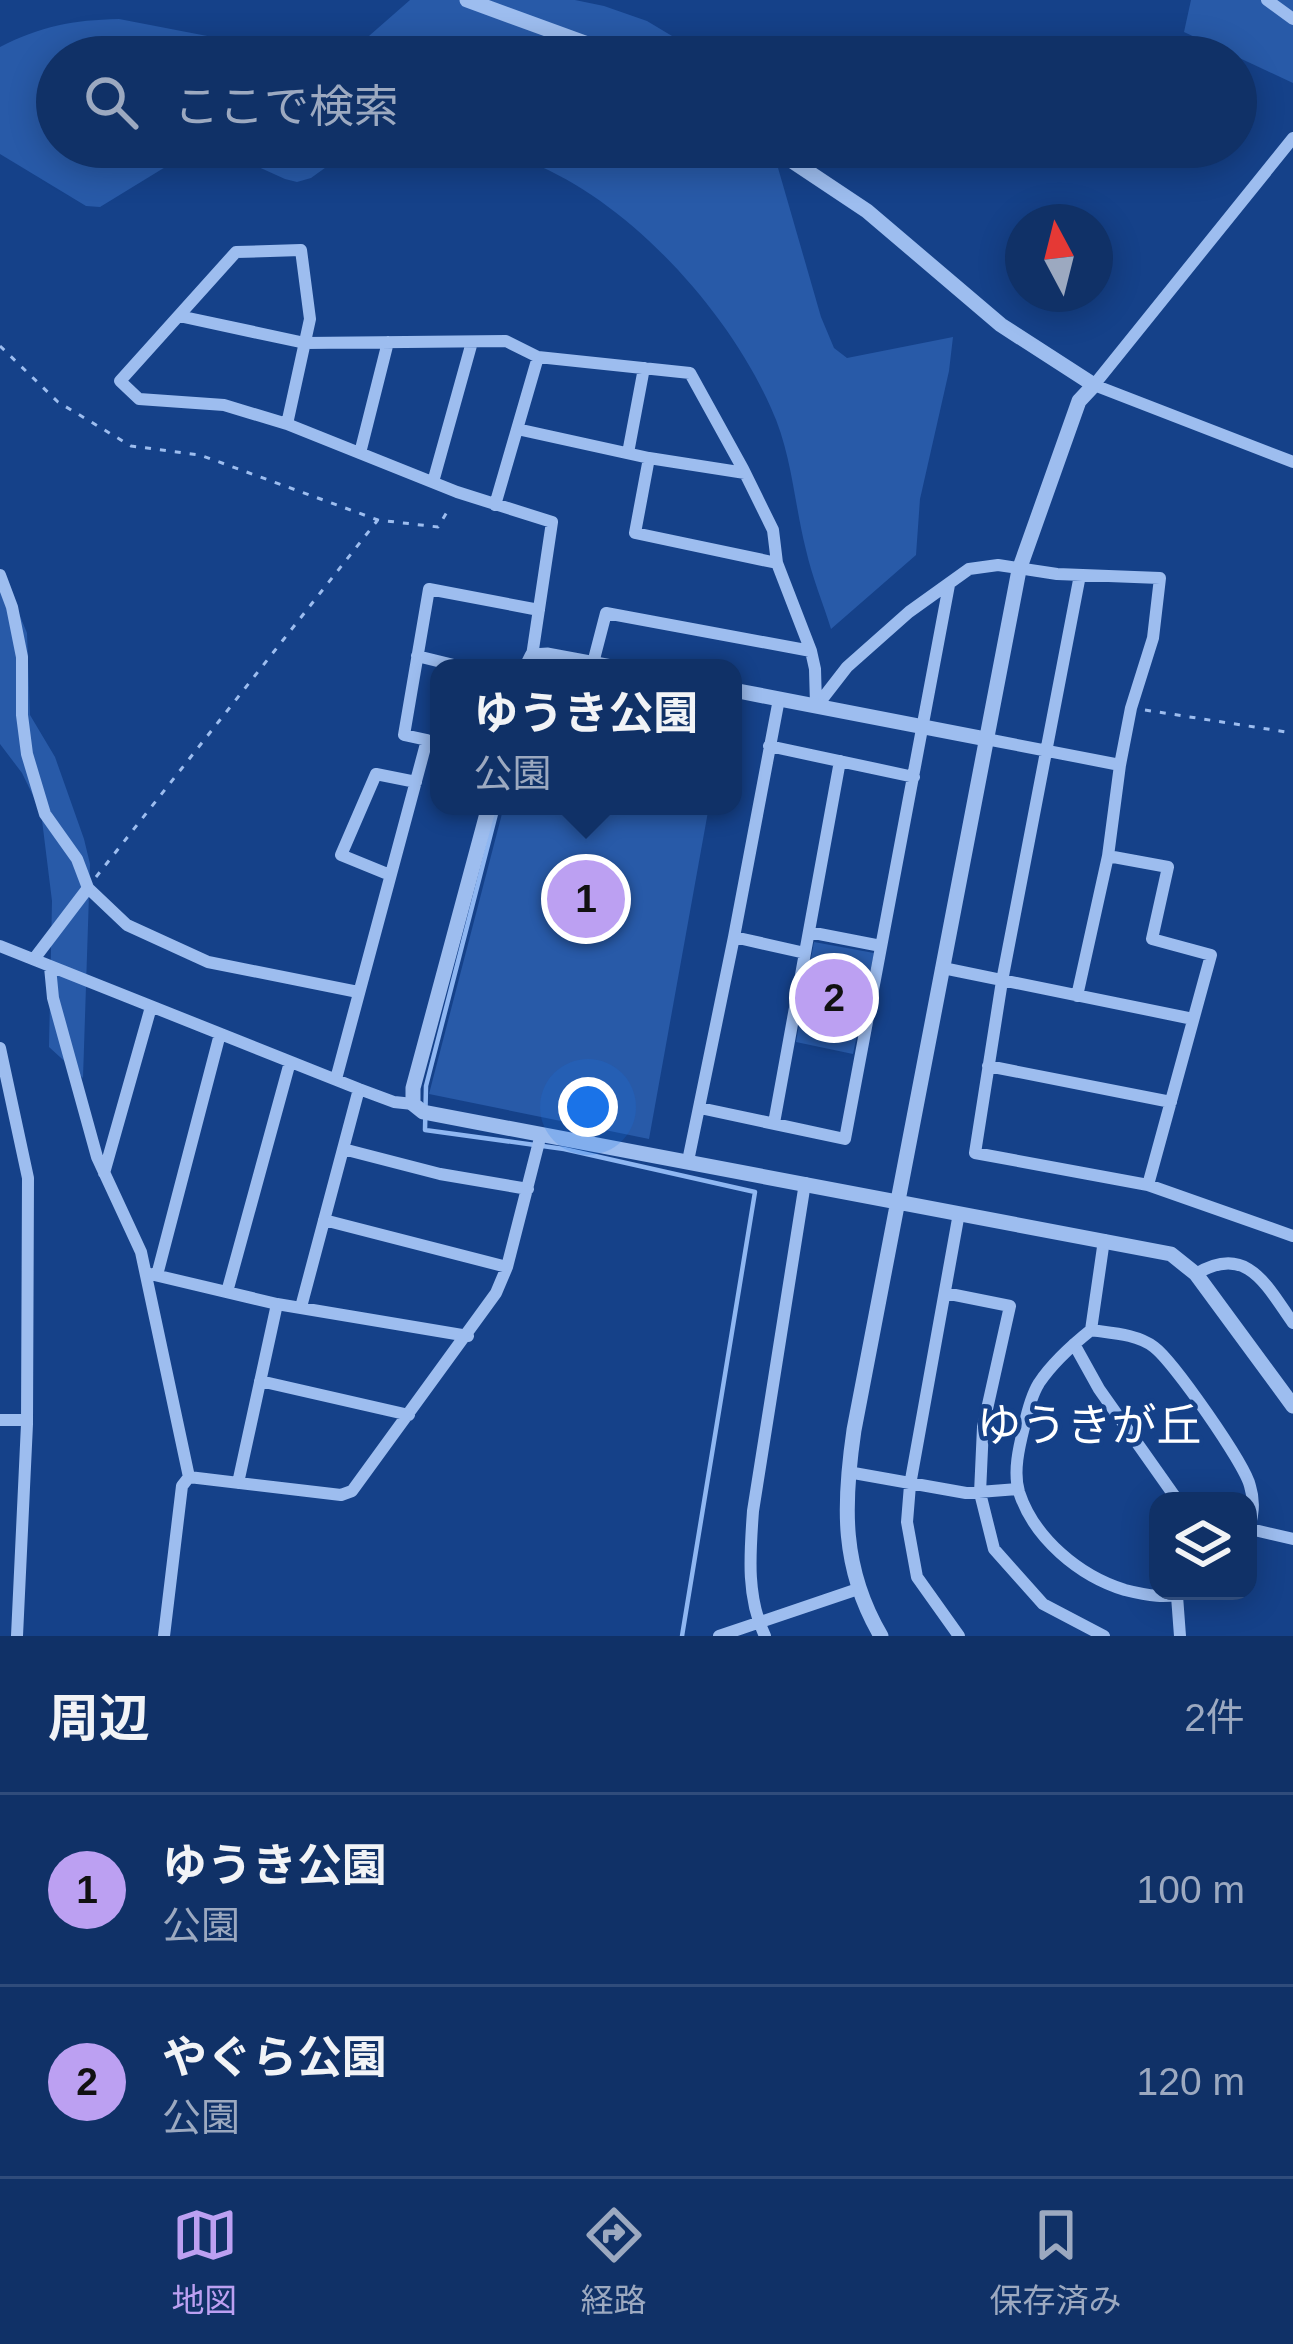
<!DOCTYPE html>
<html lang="ja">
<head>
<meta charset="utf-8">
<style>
	body { margin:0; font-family:Arial,"Noto Sans JP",sans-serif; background:#1e3d70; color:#f1f3f6 }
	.controls { position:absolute; right:36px; bottom:36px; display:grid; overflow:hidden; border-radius:24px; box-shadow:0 6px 30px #0003 }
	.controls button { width:108px; height:108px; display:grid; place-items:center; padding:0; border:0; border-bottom:3px solid #304c7b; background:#103167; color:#f1f3f6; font:60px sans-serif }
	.compass { position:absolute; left:1005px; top:204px; width:108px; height:108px; border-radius:50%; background:#103167; box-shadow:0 6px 30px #0003; rotate:353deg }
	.you { position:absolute; left:588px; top:1107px; width:42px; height:42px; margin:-30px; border:9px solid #fff; border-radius:50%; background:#1a73e8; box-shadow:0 0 0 18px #1a73e833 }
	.badge { display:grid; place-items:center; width:78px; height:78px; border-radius:50%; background:#bca0f2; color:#111; font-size:39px; font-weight:700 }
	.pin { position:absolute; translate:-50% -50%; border:6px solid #fff; box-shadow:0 3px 12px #0006 }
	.popup { position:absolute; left:430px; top:659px; width:312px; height:156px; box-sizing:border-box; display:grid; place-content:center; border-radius:24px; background:#103167; filter:drop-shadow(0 3px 9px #0005); font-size:39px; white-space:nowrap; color:#9ca9c0 }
	.popup b { font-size:45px; color:#f1f3f6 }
	.popup::after { content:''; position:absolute; left:50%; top:100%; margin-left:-24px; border:24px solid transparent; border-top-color:#103167 }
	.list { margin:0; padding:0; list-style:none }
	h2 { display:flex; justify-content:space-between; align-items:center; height:156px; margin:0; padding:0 48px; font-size:51px }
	h2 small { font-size:39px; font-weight:400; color:#9ca9c0 }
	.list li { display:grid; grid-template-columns:78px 1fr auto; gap:36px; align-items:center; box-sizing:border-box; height:192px; padding:0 48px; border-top:3px solid #304c7b }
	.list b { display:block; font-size:45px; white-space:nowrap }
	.list p { margin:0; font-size:39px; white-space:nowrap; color:#9ca9c0 }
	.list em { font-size:39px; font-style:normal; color:#9ca9c0 }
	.icon { flex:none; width:66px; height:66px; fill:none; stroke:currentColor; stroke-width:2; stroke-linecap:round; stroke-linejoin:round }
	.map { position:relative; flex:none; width:1293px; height:1636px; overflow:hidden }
	.search { position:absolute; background:#103167; box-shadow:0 6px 30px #0003; left:36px; right:36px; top:36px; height:132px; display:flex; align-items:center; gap:30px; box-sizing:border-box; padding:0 42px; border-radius:66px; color:#9ca9c0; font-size:45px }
	.sheet { height:540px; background:#103167 }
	nav { display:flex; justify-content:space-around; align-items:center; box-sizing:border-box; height:168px; border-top:3px solid #304c7b; background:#103167; font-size:33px; color:#9ca9c0 }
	nav a { display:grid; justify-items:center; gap:6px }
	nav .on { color:#bca0f2 }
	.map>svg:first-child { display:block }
	.green { fill:#285aa8 }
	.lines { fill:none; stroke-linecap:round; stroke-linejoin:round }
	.stream { stroke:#8fb7f2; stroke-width:4.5 }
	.path { stroke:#9dbdef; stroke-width:3; stroke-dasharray:6 9; stroke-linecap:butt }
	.minor { stroke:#9dbdef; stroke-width:12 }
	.tertiary { stroke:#9dbdef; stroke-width:15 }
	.labels { text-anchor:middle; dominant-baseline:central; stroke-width:9; stroke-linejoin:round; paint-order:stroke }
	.quarter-label { font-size:45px; fill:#fff; stroke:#154189 }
</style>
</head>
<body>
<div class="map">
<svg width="1293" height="1636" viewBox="0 0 1293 1636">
	<rect width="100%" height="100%" fill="#154189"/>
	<!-- green -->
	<path class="green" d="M410 0H575L604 6 647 21 707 57H345Z
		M1191 0H1293V83L1184 32Z
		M119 19 228 40 284 57H57V147H354L311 178 297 182 285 179 245 161 203 157 167 166 100 207 86 206 0 154V47C41 26 73 20 119 19Z
		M479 147H772L821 317 834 348 847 358 953 337 949 371 920 499 916 555 831 629C823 603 812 577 806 550 794 503 792 453 771 408 729 312 630 202 532 163 515 156 496 152 479 147Z
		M0 576 9 589 27 633 30 715 55 757 84 839 90 864 83 1078 49 1047 52 901 41 812 22 773 0 744Z
		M504 806H709L649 1139 429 1094Z
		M814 942 874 953 853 1054 796 1042Z"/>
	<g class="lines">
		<!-- stream -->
		<path class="stream" d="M498 806 426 1086 425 1130 564 1149 755 1192 682 1636"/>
		<!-- path -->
		<path class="path" d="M0 346 58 402 131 446 200 455 378 520 438 527 450 507
			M1145 710 1293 733
			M96 877 377 521"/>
		<!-- minor -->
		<path class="minor" d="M1267 0 1293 19
			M1293 138 1094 385 1293 462
			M179 316 305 343 506 341 538 357 690 373 743 469 773 530 777 563 811 651 815 669 816 705
			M287 424 310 319 301 250 236 252 120 381 139 399 224 405 287 424 457 492 552 522 532 656
			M517 429 649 458 635 533 777 563
			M360 453 388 342
			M628 453 644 368
			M649 458 745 473
			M433 482 472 342
			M495 505 538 357
			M0 575 12 607 22 657V715L27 754 45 814 77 859 88 888 127 925 208 962 358 992
			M1080 575 1002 981 975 1153 1148 1185 1293 1236
			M417 656 466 668
			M593 663 606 613 811 651
			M816 707 847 667 909 612 969 569 998 565 1057 574 1160 578 1153 638 1131 708 1120 765 1108 856 1168 867 1152 939 1211 955 1148 1185
			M986 739 1120 765
			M769 746 914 777
			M390 875 341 855 376 774 416 782
			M809 932 881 946
			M734 937 805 953
			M0 946 359 1089 394 1102 413 1104
			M34 959 88 888
			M50 967 53 998 97 1157 141 1252 189 1477 341 1495 352 1491 496 1293 507 1267 541 1134
			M943 968 1193 1019
			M1077 996 1108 856
			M0 1048 28 1178 27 1424 17 1636
			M988 1066 1171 1102
			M336 1079 427 740 404 735 429 589 539 610
			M700 1108 845 1139 949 585
			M774 1123 840 761
			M343 1149 440 1174 528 1189
			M688 1161 734 937 779 699
			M104 1173 151 1007
			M324 1220 507 1267
			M1104 1240 1091 1330C1071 1346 1053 1362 1039 1383 1031 1396 1027 1413 1024 1427 1019 1447 1013 1472 1019 1492 1034 1538 1079 1576 1125 1590 1145 1595 1169 1600 1188 1591
			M146 1273 277 1304 468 1336
			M1196 1274C1247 1243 1266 1285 1293 1323
			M157 1275 220 1034
			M227 1292 290 1062
			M945 1293 1010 1306 983 1427 980 1493 994 1549 1043 1604 1104 1636
			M301 1307 359 1089
			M1091 1330C1111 1333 1137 1334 1154 1347 1173 1361 1245 1464 1250 1486 1255 1502 1253 1516 1248 1532
			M1074 1344 1099 1389 1178 1501
			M260 1381 409 1415
			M0 1420H27
			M848 1472 966 1493 1018 1489
			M238 1483 277 1304
			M1250 1529 1293 1539
			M1177 1596 1180 1636
			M164 1636 182 1486 189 1477
			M719 1636 858 1589
			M765 1636C746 1597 750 1553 753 1511L805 1183
			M959 1636 917 1577 907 1522 910 1485 959 1213"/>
		<!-- tertiary -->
		<path class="tertiary" d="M467 0 596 47 611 57
			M771 147 867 211 1001 325 1094 385 1079 401 1019 570 854 1430C843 1505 841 1568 881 1636
			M526 668 532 656 548 655 618 668
			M733 690 986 739
			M489 806 413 1088V1104L423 1112 1171 1254 1196 1274 1293 1406"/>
	</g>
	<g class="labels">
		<!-- quarter labels -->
		<g class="quarter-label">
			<text x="1089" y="1425">ゆうきが丘</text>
		</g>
	</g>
</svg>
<div class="controls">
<button><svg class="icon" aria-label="layers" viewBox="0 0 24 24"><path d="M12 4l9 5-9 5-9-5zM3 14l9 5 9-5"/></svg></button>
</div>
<svg class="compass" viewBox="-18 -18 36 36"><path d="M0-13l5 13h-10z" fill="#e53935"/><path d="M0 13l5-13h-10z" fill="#9ca9c0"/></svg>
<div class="you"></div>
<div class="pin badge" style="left:586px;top:899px">1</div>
<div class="popup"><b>ゆうき公園</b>公園</div>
<div class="pin badge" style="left:834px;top:998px">2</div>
<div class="search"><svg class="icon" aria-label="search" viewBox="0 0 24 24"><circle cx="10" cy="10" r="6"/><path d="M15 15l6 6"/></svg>ここで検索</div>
</div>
<section class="sheet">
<h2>周辺<small>2件</small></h2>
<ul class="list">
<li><span class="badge">1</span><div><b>ゆうき公園</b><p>公園</p></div><em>100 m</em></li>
<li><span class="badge">2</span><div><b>やぐら公園</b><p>公園</p></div><em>120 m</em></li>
</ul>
</section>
<nav>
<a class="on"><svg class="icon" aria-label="map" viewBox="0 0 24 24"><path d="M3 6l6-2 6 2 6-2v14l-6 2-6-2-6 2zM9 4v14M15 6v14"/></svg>地図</a>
<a><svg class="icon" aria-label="directions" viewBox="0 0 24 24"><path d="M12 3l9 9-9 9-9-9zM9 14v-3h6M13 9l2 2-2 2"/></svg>経路</a>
<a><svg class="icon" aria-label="saved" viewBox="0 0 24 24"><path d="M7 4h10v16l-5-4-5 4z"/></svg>保存済み</a>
</nav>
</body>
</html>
